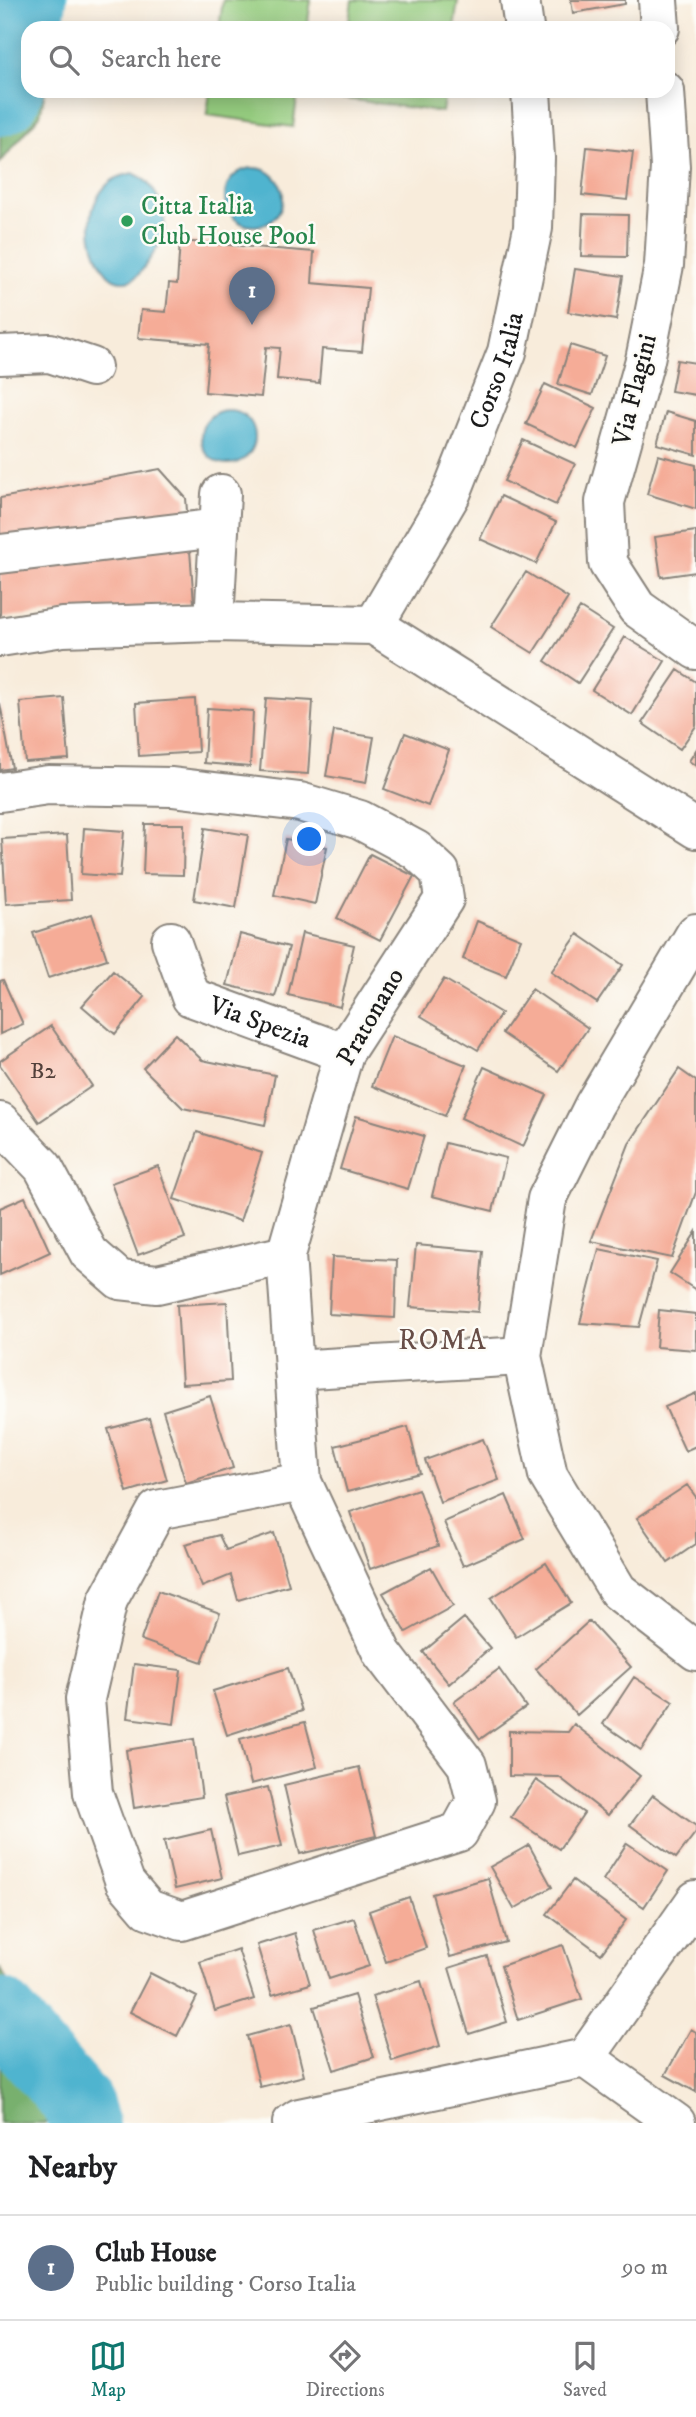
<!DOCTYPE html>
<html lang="en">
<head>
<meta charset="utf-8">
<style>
	body { margin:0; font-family:"IM FELL DW Pica",serif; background:#f6f6f6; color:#202124 }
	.you { position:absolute; left:310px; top:840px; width:24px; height:24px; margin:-18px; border:5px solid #fff; border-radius:50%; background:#1a73e8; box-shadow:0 0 0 10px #1a73e833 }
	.badge { display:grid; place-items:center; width:46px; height:46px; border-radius:50%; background:#0f766e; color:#fff; font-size:23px; font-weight:700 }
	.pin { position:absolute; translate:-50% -58px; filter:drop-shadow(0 2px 4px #0008) }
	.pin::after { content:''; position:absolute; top:37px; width:24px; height:21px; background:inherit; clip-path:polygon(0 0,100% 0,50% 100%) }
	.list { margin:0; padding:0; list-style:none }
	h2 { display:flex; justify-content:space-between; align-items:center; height:91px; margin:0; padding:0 28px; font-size:30px }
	h2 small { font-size:23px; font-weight:400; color:#757577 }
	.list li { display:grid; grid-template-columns:46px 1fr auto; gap:21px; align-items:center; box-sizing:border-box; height:105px; padding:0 28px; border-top:2px solid #e0e0e0 }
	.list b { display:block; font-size:26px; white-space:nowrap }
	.list p { margin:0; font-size:23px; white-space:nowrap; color:#757577 }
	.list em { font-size:23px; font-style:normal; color:#757577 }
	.icon { flex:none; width:38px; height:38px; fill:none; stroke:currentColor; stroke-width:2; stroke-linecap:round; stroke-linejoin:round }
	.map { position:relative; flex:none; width:696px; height:2123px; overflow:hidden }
	.search { position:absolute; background:#fff; box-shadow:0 4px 18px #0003; left:21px; right:21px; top:21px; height:77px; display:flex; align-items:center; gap:18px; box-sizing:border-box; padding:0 24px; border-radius:21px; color:#757577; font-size:26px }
	.sheet { height:196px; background:#fff }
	nav { display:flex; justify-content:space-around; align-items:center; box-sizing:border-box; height:98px; border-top:2px solid #e0e0e0; background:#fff; font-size:19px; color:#757577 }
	nav a { display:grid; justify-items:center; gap:4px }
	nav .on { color:#0f766e }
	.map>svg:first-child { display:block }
	.green { fill:#95cc7f; stroke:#58744e; stroke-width:2 }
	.forest { fill:#78b06e; stroke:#4a6645; stroke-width:2 }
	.water { fill:#50b4cf; stroke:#366876; stroke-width:2 }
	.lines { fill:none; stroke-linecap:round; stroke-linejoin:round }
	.river { stroke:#50b4cf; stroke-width:70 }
	.building { fill:#f5ac97 }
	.minor-casing { stroke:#8a847c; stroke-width:42 }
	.minor { stroke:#fff; stroke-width:38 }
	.leisure-dot { fill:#2e9e5b; stroke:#fdfcf7; stroke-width:2.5 }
	.labels { text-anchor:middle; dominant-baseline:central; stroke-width:5; stroke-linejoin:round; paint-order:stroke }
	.number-label { font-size:23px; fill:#52403b }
	.leisure-label { font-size:26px; fill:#27864d; stroke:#fdfcf7; text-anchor:start }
	.street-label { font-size:26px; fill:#1c1c1c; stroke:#fdfcf7 }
	.neighbourhood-label { font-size:28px; letter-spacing:2px; fill:#684e47; stroke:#fdfcf7 }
</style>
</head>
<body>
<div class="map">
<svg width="696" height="2123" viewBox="0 0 696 2123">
	<rect width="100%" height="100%" fill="#fdfcf7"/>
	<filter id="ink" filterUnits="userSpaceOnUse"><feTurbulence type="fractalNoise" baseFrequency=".0143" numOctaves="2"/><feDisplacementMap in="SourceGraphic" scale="14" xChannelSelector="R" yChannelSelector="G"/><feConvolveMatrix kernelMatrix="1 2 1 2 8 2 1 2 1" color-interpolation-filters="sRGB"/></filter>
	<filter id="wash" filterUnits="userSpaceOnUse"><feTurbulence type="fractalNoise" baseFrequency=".00686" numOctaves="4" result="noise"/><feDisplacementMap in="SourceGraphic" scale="28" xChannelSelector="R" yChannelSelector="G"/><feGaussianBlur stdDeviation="1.57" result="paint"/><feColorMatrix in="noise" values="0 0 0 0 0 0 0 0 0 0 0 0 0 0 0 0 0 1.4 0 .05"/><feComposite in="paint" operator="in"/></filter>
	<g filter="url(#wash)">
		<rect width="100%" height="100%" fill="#f8ecdb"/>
		<!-- green -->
		<path class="green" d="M223 0H311L307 28H219Z
			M352 0H458L454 28H348Z
			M210 91H298L293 127 207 115Z
			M339 91H445L442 112 338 98Z"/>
		<!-- forest -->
		<path class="forest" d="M1 0H63L58 28H28V91H45L40 115 0 163Z
			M0 1967 15 1996 102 2096 111 2123H0Z"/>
		<!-- water -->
		<path class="water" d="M225 197a29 29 0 1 1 58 0a29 29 0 1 1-58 0Z
			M133 173C153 181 167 208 164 230 162 243 154 253 147 263 141 272 135 282 123 281 111 281 105 272 100 262 87 236 86 204 109 183 115 177 125 175 133 173Z
			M201 437a27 27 0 1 1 54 0a27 27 0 1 1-54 0Z"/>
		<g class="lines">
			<!-- river -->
			<path class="river" d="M0 101 5 98 25 44 32 0
				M0 2013 79 2105 84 2123"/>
		</g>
		<g id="blocks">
			<!-- building -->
			<path class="building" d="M571 0H625V4L573 13Z
				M587 147 633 152 627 200 582 195Z
				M583 214 628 215 627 257 581 256Z
				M180 241 314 252 312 283 368 288 362 352 322 349 319 383 277 379 280 348 266 347 261 397 205 392 209 344 138 338 141 310 166 312 169 283 177 284Z
				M575 269 623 276 616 320 568 312Z
				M570 345 605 356 592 395 558 384Z
				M677 360 696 363V395L671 391Z
				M545 384 596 408 577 448 526 424Z
				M666 412 696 421V455L657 444Z
				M523 440 575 464 556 505 504 481Z
				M658 455 696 465V509L647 494Z
				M160 469 186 498 194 603 0 618V498Z
				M501 496 556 522 536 564 480 539Z
				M696 531V572L661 577 655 537Z
				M526 572 568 598 533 653 491 627Z
				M580 608 613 629 578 683 545 661Z
				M625 637 665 661 632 715 592 690Z
				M678 670 696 682V726L680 749 642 723Z
				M64 698 69 759 25 762 20 702Z
				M266 698 313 701 308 774 260 771Z
				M195 699 198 752 139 756 136 703Z
				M0 703 12 768 0 770Z
				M207 708 253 711 250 767 204 763Z
				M334 731 374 737 366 783 326 776Z
				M405 733 449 750 428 806 384 789Z
				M696 750V766L689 761Z
				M145 824H184L183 875 143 874Z
				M84 828 124 831 120 877 81 874Z
				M205 828 248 835 236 908 194 900Z
				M67 835 71 900 6 904 2 839Z
				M286 839 327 847 315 904 274 895Z
				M370 854 414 876 380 940 337 918Z
				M92 914 107 959 48 978 33 933Z
				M477 921 521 939 506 976 463 959Z
				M302 933 354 945 340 1007 288 995Z
				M240 934 289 947 275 997 227 985Z
				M578 934 623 965 597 1003 551 972Z
				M113 971 145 997 115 1034 82 1006Z
				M444 979 501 1013 478 1050 421 1016Z
				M3 980 23 1024 0 1034V981Z
				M532 989 588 1028 558 1071 502 1033Z
				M51 1026 92 1086 39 1122 0 1065V1061Z
				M175 1034 202 1060 275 1075 265 1125 183 1108 143 1068Z
				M392 1036 466 1065 445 1116 372 1086Z
				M484 1067 547 1095 523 1147 461 1118Z
				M679 1069 696 1081V1192L672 1258 591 1241 629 1144Z
				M356 1116 424 1136 408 1189 340 1169Z
				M197 1132 262 1153 240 1221 174 1199Z
				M445 1143 506 1158 493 1211 432 1196Z
				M158 1166 185 1238 138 1255 111 1183Z
				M25 1197 50 1252 0 1275V1208Z
				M696 1232V1290L670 1273Z
				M416 1245 483 1251 478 1312 410 1307Z
				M599 1249 657 1261 639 1327 580 1323Z
				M332 1257 397 1260 395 1318 329 1314Z
				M227 1302 231 1381 182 1384 177 1305Z
				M659 1310 696 1314V1350L656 1347Z
				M696 1393V1446L685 1451 665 1407Z
				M210 1396 233 1468 186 1483 163 1411Z
				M149 1418 167 1480 127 1492 108 1429Z
				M408 1427 420 1473 347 1492 335 1446Z
				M483 1439 499 1480 440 1502 425 1460Z
				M687 1485 696 1497V1544L668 1563 637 1518Z
				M418 1489 438 1546 370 1569 350 1512Z
				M506 1495 525 1539 463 1566 444 1522Z
				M274 1533 289 1585 238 1600 231 1575 202 1587 185 1544 219 1535 226 1550Z
				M546 1563 571 1603 516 1637 491 1598Z
				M431 1567 453 1606 406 1632 383 1593Z
				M158 1591 220 1613 202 1662 141 1640Z
				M464 1618 490 1648 449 1684 423 1652Z
				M589 1621 631 1667 577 1715 536 1669Z
				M134 1664 181 1670 174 1724 127 1718Z
				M288 1668 302 1711 227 1735 213 1691Z
				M499 1669 526 1707 480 1739 454 1702Z
				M634 1677 673 1702 641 1750 603 1724Z
				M305 1722 317 1767 251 1784 240 1739Z
				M574 1724 640 1776 608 1815 559 1777 509 1776V1731L568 1732Z
				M194 1739 202 1797 134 1808 126 1750Z
				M359 1767 376 1836 300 1854 284 1785Z
				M536 1780 584 1813 559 1849 511 1817Z
				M268 1787 282 1846 238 1856 224 1797Z
				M653 1795 696 1826V1832L676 1858 630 1825Z
				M211 1830 222 1878 175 1889 164 1841Z
				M627 1843 668 1871 644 1907 603 1880Z
				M529 1845 552 1887 514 1909 490 1867Z
				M488 1878 506 1942 450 1957 432 1894Z
				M573 1880 626 1920 601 1954 547 1914Z
				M409 1897 426 1948 386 1962 369 1911Z
				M354 1918 369 1966 329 1979 314 1930Z
				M295 1933 310 1984 272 1995 257 1945Z
				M563 1945 582 1999 518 2020 501 1966Z
				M238 1949 254 1999 215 2011 200 1962Z
				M487 1956 507 2022 469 2034 449 1968Z
				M150 1973 197 1997 177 2036 130 2012Z
				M421 1981 440 2046 392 2061 372 1996Z
				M354 1995 374 2057 334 2070 314 2007Z
				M291 2024 304 2076 260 2087 247 2036Z
				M691 2029 696 2032V2092L665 2075Z"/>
		</g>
	</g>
	<g filter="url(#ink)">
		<use href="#blocks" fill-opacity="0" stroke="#8a847c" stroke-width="2"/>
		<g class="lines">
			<defs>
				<g id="minor">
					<path d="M520 0 524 28"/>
					<path d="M658 0 660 28"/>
					<path d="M665 91 670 167 664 265 645 360 605 502 608 563 637 608 696 650"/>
					<path d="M0 355 50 353 92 367"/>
					<path d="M0 554 219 528"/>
					<path d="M214 622 221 494"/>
					<path id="s1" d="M374 625 451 494 507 352 533 228 535 158 531 91"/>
					<path d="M0 637 63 627 214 622 374 625 696 829"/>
					<path d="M0 792 48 785 172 787 300 802 360 820 416 850 440 872 444 899 344 1053 286 1255 302 1482 382 1653 467 1765 476 1801 459 1832 182 1921 148 1909 125 1882 93 1793 85 1699 108 1600 157 1510 302 1482"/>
					<path d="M696 933 594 1105 547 1199 522 1356 548 1475 618 1591 696 1651"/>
					<path id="s2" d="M171 941 191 997 344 1053"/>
					<path d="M0 1122 43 1167 89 1253 120 1280 157 1284 286 1255"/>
					<path d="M294 1370 522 1356"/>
					<path d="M585 2058 676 2123"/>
					<path d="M292 2123 299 2118 585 2058 696 1900"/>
				</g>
			</defs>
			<!-- minor casing -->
			<use href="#minor" class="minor-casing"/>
			<!-- minor -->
			<use href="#minor" class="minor"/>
		</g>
	</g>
	<!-- markers -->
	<circle class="leisure-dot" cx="127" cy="221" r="7"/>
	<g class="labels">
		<!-- number labels -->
		<g class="number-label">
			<text x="43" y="1071">B2</text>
		</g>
		<!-- leisure labels -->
		<g class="leisure-label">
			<text x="141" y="206">Citta Italia<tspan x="141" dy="30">Club House Pool</tspan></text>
		</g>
		<!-- street labels -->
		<g class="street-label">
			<text stroke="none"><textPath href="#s1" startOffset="284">Corso Italia</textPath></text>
			<text transform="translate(635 390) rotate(-76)">Via Flagini</text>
			<text transform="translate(371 1017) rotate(-60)">Pratonano</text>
			<text stroke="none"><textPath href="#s2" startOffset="133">Via Spezia</textPath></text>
		</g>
		<!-- neighbourhood labels -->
		<g class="neighbourhood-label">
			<text x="443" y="1340">ROMA</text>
		</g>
	</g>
</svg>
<div class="you"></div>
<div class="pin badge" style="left:252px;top:325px;background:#5c6f8a">1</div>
<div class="search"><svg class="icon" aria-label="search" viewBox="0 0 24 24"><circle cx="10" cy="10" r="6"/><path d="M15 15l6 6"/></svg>Search here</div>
</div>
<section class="sheet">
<h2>Nearby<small></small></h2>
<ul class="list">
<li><span class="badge" style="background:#5c6f8a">1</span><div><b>Club House</b><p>Public building · Corso Italia</p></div><em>90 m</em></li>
</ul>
</section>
<nav>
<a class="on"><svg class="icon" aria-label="map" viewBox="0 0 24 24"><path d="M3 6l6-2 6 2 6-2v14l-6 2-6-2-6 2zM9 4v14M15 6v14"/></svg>Map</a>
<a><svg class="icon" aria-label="directions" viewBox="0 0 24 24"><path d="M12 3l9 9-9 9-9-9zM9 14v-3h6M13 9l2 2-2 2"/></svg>Directions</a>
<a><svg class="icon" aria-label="saved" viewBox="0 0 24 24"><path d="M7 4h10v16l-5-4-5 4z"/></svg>Saved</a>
</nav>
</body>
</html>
